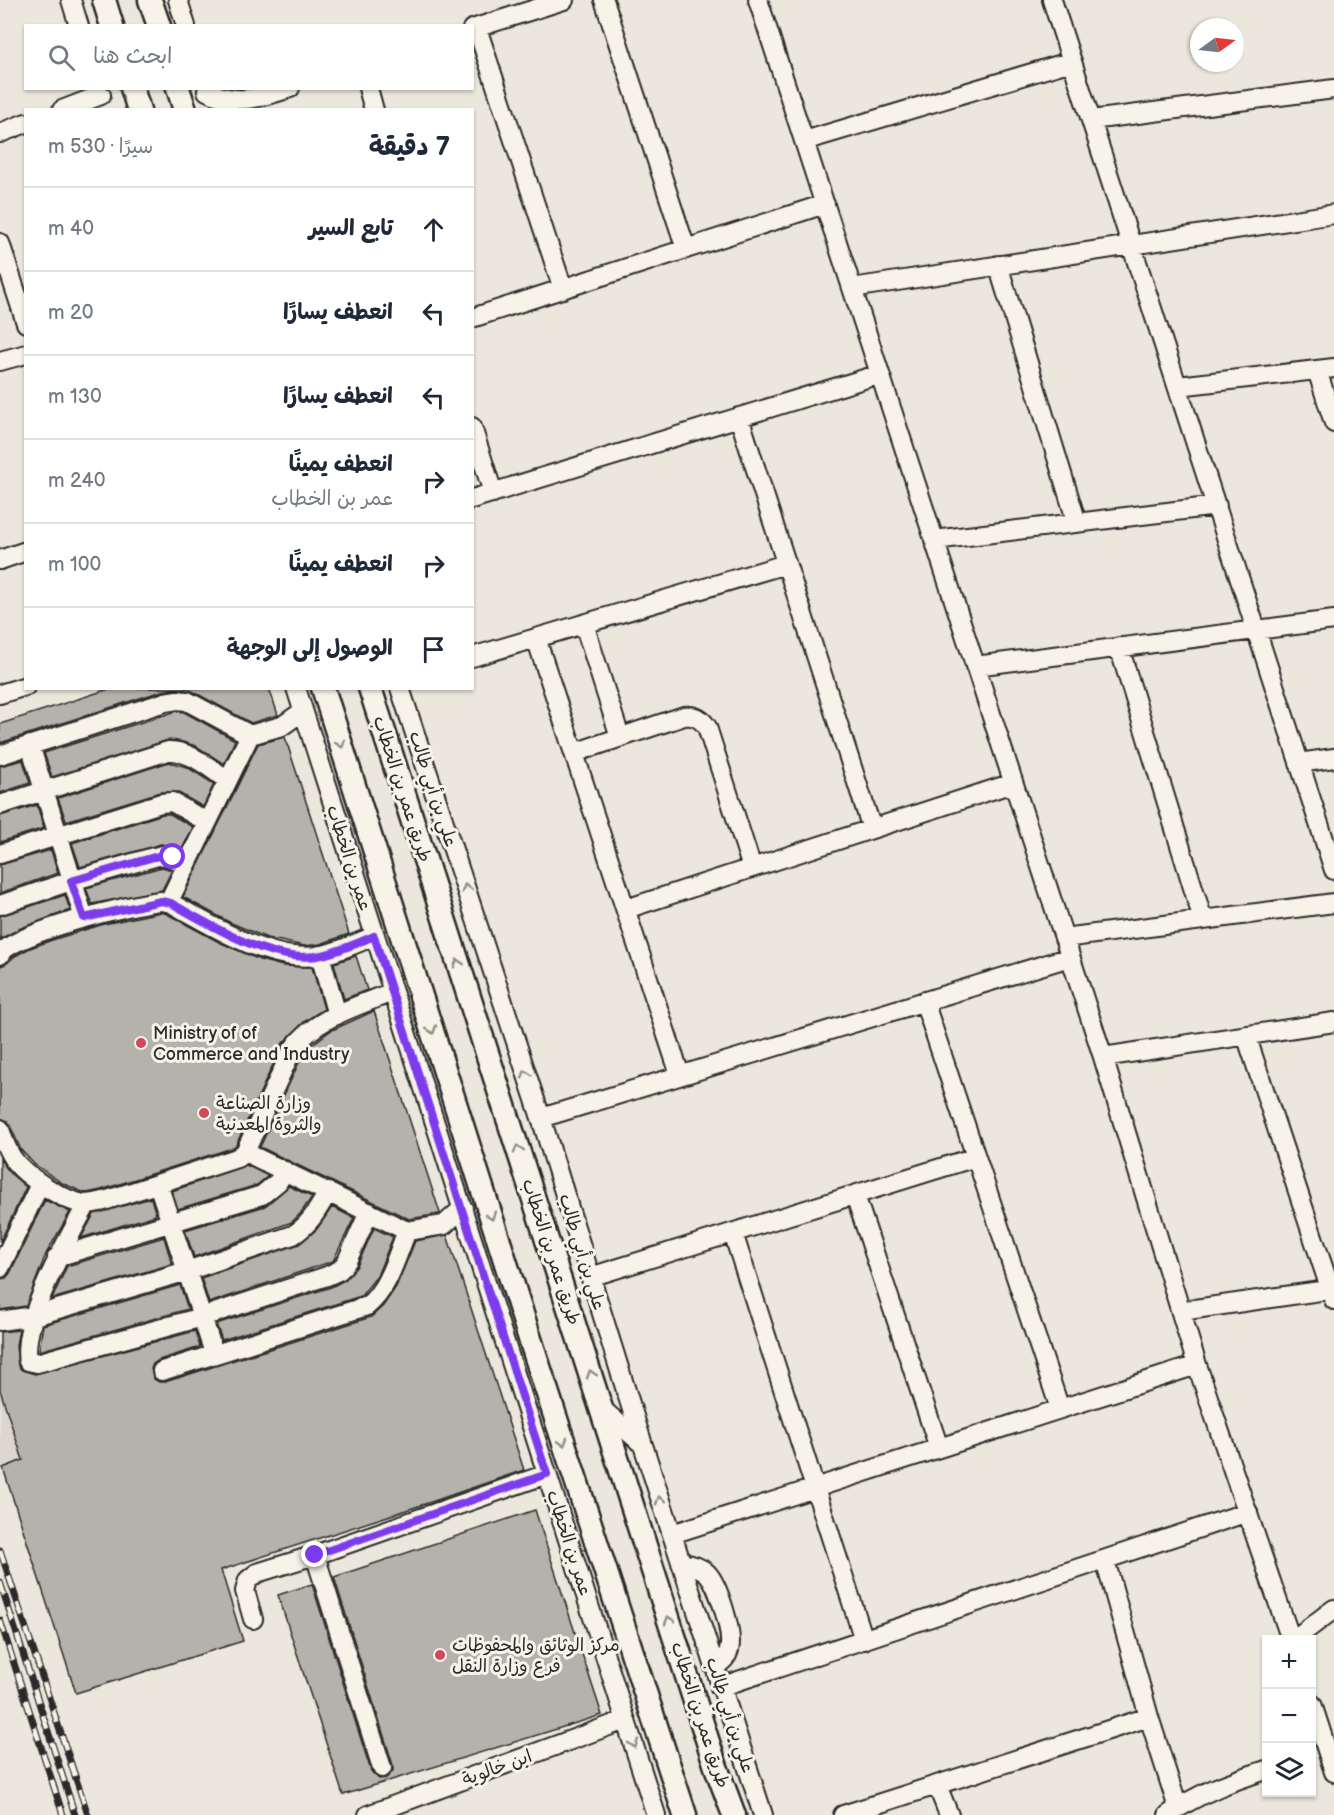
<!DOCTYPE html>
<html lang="ar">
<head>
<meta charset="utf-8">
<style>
	body { margin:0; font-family:"Balsamiq Sans","Playpen Sans Arabic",sans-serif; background:#f6f6f7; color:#1f2937; direction:rtl }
	.controls { position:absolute; right:18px; bottom:18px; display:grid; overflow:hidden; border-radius:0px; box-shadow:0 2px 4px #0004 }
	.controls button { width:54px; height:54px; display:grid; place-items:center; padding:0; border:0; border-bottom:2px solid #e0e1e3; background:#fff; color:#1f2937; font:30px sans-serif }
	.compass { position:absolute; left:1190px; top:18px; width:54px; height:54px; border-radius:50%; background:#fff; box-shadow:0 2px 4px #0004; rotate:75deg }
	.stop { position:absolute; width:18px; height:18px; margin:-14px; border:4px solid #7c3aed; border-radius:50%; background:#fff }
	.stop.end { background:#7c3aed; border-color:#fff; box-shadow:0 2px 6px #0008 }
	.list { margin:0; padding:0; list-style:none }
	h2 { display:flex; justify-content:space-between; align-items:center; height:78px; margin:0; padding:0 24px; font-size:26px }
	h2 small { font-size:20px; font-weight:400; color:#747a83 }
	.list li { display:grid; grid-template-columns:39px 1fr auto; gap:18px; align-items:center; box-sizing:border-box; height:84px; padding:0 24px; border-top:2px solid #e0e1e3 }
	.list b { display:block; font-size:22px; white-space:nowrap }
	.list p { margin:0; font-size:20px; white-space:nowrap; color:#747a83 }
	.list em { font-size:20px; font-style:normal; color:#747a83 }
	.icon { flex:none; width:33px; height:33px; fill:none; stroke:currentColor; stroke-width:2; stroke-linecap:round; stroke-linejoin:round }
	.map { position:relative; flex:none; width:1334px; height:1815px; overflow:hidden; direction:ltr }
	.search { position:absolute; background:#fff; box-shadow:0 2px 4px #0004; left:24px; top:24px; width:450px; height:66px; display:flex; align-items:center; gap:15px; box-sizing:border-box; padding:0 21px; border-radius:0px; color:#747a83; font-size:22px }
	.panel { position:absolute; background:#fff; box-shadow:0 2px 4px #0004; left:24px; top:108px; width:450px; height:582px; border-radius:0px; direction:rtl }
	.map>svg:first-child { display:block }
	.built { fill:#dbd7ce }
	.building { fill:#b5b2ab; stroke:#2b2b2b; stroke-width:1.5 }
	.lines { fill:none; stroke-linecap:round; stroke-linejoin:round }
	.minor-casing { stroke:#2b2b2b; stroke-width:22 }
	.major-casing { stroke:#2b2b2b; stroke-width:27 }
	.minor { stroke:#f7f3e8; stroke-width:18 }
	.major { stroke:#f7f3e8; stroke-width:22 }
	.rail-casing { stroke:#2b2b2b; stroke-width:7 }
	.rail { stroke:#f7f3e8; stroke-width:4.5; stroke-dasharray:14; stroke-linecap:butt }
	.oneway { stroke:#918f8a }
	.route { stroke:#7c3aed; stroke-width:8 }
	.poi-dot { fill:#d1495b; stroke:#f7f3e8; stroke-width:2 }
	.labels { text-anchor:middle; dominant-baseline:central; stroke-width:6; stroke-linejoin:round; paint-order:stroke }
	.street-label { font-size:18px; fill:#2b2b2b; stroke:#f7f3e8 }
	.poi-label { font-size:18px; fill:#2b2b2b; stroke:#f7f3e8; text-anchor:start }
</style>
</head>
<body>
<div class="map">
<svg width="1334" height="1815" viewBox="0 0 1334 1815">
	<rect width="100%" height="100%" fill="#ebe7dd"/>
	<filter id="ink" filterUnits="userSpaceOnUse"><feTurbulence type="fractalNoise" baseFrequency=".0167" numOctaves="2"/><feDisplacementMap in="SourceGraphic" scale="12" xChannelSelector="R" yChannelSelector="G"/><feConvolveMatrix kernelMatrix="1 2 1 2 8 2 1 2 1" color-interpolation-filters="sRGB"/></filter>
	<g filter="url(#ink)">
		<!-- built -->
		<path class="built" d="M0 1390 23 1460 0 1469Z"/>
		<!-- building -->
		<path class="building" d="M112 688H269L278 715 251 723 192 691 175 689 162 691 0 743V724Z
			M177 711 184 712 235 740 224 764 196 746 179 741 168 740 52 777 44 753Z
			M285 737 349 934 320 944 304 946 267 938 229 922 183 897 258 744Z
			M23 760 30 783 0 793V766Z
			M169 762 187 767 214 784 203 807 177 792H160L66 821 58 798Z
			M37 805 44 828 0 842V816Z
			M163 814H170L193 827 182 849 161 844 80 867 72 843Z
			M51 850 58 873 0 893V865Z
			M162 867 172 870 162 890 92 904 86 888Z
			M65 895 70 910 21 928 0 939V916Z
			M161 912 167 914 219 942 260 960 283 966 312 967 324 1009 305 1021 283 1043 236 1145 232 1148 101 1190 87 1193 80 1191 62 1183 34 1164 21 1150 8 1121 0 1118V966L7 963 15 956 30 948 52 940 104 924Z
			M356 956 367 990 344 999 334 963Z
			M374 1011 440 1213 439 1214 409 1219 260 1147 302 1056 309 1047 330 1031Z
			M0 1159 10 1173 26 1187 0 1242Z
			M246 1165 268 1176 257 1185 178 1209 172 1191Z
			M289 1186 312 1197 300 1214 292 1222 194 1257 185 1230 265 1206Z
			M151 1198 156 1215 81 1238 94 1214Z
			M45 1200 70 1212 46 1254 26 1306 0 1310V1279L6 1278 10 1273Z
			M332 1207 354 1218 333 1261 209 1303 201 1278 299 1244 317 1229Z
			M374 1228 393 1237 377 1276 361 1296 222 1340 216 1324 331 1287 345 1280 357 1266Z
			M447 1235 524 1470 431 1502 221 1570 243 1641 76 1693 3 1468 23 1460 0 1390V1332L19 1330 16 1345 18 1366 22 1370 35 1374 195 1331 200 1347 159 1360 153 1364 151 1369 154 1379 159 1382H165L371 1317 383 1306 396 1287 415 1241Z
			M164 1237 172 1264 52 1299 67 1266Z
			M180 1285 188 1309 39 1351 43 1325Z
			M535 1510 602 1715 343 1795 278 1595 312 1584 371 1771 379 1779 386 1778 393 1771V1765L334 1577Z"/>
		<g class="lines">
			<defs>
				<path id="minor" d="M71 0 79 26
					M178 0 186 26
					M604 0 686 249
					M758 0 1103 1057 1197 1365 1291 1640
					M1052 0 1334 870
					M477 28 563 289
					M472 29 564 0
					M368 88 374 110
					M207 91C236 106 260 98 290 88
					M62 110 101 95
					M1091 120 1334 89
					M0 133 26 123
					M804 141 1072 61
					M0 243 26 323
					M998 265 1077 523
					M852 288 1334 214
					M472 318 825 204
					M0 361 26 354
					M1317 370 1334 423
					M1178 386 1334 368
					M739 417 872 829
					M472 427 493 493
					M472 499 880 374
					M934 540 1217 506
					M0 560 26 551
					M584 624 620 737
					M536 638 680 1075
					M1119 647 1203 920
					M472 657 786 564
					M975 666 1334 620
					M296 688 656 1815
					M400 688 541 1118 643 1445 763 1815
					M0 694 26 686
					M30 745 84 918
					M574 753 684 716C694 715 701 718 707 727L752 868
					M0 755 165 702 177 700 187 701 250 735
					M1299 763 1334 758
					M0 805 168 751C190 750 210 769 228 780
					M0 854 161 803 172 802 207 822
					M172 895 250 735 282 726 303 711
					M0 905 71 881 154 857 163 855 187 863
					M626 909 1013 783
					M1064 938 1334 903
					M0 955C9 934 135 903 161 901L171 903C210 925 275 966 322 955 340 951 357 943 374 936
					M320 955 337 1015
					M924 1001 1060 1409
					M1246 1035 1334 1300
					M1103 1057 1334 1022
					M541 1118 1070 957
					M0 1129C3 1139 7 1150 13 1159 25 1176 65 1202 85 1204 91 1204 98 1202 104 1201L237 1158 245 1152 292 1050C314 1018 358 1006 392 992
					M245 1152 407 1231
					M158 1184 214 1353
					M855 1195 939 1448
					M87 1204C68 1239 20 1322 28 1361L37 1363 202 1317 327 1276 340 1270 347 1261 369 1212
					M733 1233 864 1640
					M57 1257 262 1195 278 1182 285 1171
					M0 1268 40 1184
					M590 1277 976 1157
					M1181 1311 1334 1289
					M0 1321 34 1316 187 1271 293 1235C310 1225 318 1209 328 1192
					M162 1371 367 1306C389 1288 396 1257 407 1231L444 1225 463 1208
					M602 1409 641 1443
					M672 1534 1197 1365
					M315 1555 382 1768
					M1105 1560 1149 1717 1178 1808
					M681 1563C691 1564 699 1566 707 1573 718 1584 734 1634 729 1650 727 1658 721 1663 714 1667
					M253 1619 245 1591 248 1580 257 1573 315 1555 547 1474
					M1293 1640 1334 1609
					M720 1687 1248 1512
					M1312 1704 1334 1772
					M937 1785 949 1815
					M368 1815 625 1720
					M843 1815 1149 1717
					M1168 1815C1198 1793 1232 1781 1266 1770"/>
				<path id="major" d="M104 0 112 26
					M150 0 159 26
					M132 88 139 110
					M178 88 185 110
					M323 688 531 1342 685 1815
					M370 688 716 1767 734 1815"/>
			</defs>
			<!-- minor casing -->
			<use href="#minor" class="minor-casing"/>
			<!-- major casing -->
			<use href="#major" class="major-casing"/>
			<!-- minor -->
			<use href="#minor" class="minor"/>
			<!-- major -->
			<use href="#major" class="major"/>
			<defs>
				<path id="rail" d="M0 1550 88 1815
					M0 1582 75 1815
					M0 1620 63 1815"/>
			</defs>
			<!-- rail casing -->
			<use href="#rail" class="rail-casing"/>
			<!-- rail -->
			<use href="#rail" class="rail"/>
		</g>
		<!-- one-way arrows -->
		<defs><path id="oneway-chevron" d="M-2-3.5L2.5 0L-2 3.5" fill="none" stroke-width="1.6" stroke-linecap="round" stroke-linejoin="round" transform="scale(1.5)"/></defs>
		<g class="oneway">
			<use href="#oneway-chevron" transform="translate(341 744) rotate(72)"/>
			<use href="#oneway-chevron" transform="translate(466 888) rotate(-108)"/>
			<use href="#oneway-chevron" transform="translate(458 963) rotate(-108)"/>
			<use href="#oneway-chevron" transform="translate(432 1030) rotate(72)"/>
			<use href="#oneway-chevron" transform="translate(526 1074) rotate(-108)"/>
			<use href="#oneway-chevron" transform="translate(518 1149) rotate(-108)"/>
			<use href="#oneway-chevron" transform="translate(491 1216) rotate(72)"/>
			<use href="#oneway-chevron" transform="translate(591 1374) rotate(-108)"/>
			<use href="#oneway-chevron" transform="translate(563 1442) rotate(72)"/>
			<use href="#oneway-chevron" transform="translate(660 1500) rotate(-108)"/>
			<use href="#oneway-chevron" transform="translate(669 1620) rotate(-108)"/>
			<use href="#oneway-chevron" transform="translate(634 1744) rotate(71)"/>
		</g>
	</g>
	<g class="lines" filter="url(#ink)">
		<!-- route -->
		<path class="route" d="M173 857 164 855 154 857 71 881 84 918 161 901 171 903C210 925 275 966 322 955 340 951 357 943 374 936L547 1474 315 1555"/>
	</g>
	<!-- markers -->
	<g class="poi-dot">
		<circle cx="141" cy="1043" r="6"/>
		<circle cx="204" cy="1113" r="6"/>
		<circle cx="440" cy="1655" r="6"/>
	</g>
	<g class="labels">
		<!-- street labels -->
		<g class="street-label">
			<text transform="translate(402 789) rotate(72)">طريق عمر بن الخطاب</text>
			<text transform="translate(433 789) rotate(72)">علي بن أبي طالب</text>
			<text transform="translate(349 858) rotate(72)">عمر بن الخطاب</text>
			<text transform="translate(551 1252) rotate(72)">طريق عمر بن الخطاب</text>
			<text transform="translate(582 1252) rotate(73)">علي بن أبي طالب</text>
			<text transform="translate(569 1543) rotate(72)">عمر بن الخطاب</text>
			<text transform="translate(700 1715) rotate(72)">طريق عمر بن الخطاب</text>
			<text transform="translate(730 1715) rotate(72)">علي بن أبي طالب</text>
			<text transform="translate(497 1768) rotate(-20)">ابن خالوية</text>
		</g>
		<!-- poi labels -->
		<g class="poi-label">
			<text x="153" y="1033">Ministry of of<tspan x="153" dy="21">Commerce and Industry</tspan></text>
			<text x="216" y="1103">وزارة الصناعة<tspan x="216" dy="21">والثروة المعدنية</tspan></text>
			<text x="452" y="1645">مركز الوثائق والمحفوظات<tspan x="452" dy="21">فرع وزارة النقل</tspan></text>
		</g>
	</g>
</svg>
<div class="controls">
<button>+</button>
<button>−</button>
<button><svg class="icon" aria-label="layers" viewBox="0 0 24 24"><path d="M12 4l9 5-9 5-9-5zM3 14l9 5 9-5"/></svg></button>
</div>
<svg class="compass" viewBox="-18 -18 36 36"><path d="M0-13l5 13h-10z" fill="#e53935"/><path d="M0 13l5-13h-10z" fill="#747a83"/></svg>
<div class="stop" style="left:173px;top:857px"></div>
<div class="stop end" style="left:315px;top:1555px"></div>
<div class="search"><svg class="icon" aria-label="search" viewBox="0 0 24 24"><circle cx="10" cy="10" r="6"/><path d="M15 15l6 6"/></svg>ابحث هنا</div>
<section class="panel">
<h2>7 دقيقة<small>سيرًا · 530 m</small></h2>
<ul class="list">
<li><svg class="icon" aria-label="ahead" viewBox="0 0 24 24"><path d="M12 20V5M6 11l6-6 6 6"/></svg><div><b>تابع السير</b></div><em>40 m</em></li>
<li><svg class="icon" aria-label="left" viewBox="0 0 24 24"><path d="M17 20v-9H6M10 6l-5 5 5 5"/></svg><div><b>انعطف يسارًا</b></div><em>20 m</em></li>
<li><svg class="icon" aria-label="left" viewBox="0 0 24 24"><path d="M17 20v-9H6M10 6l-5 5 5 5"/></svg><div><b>انعطف يسارًا</b></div><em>130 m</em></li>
<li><svg class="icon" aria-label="right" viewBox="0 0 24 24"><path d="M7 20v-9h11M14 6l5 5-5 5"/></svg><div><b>انعطف يمينًا</b><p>عمر بن الخطاب</p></div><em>240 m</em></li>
<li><svg class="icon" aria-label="right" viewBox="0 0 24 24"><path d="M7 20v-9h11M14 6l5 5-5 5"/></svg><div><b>انعطف يمينًا</b></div><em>100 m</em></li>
<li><svg class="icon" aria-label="arrive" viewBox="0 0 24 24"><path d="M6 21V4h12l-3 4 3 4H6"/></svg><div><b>الوصول إلى الوجهة</b></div></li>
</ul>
</section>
</div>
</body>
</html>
